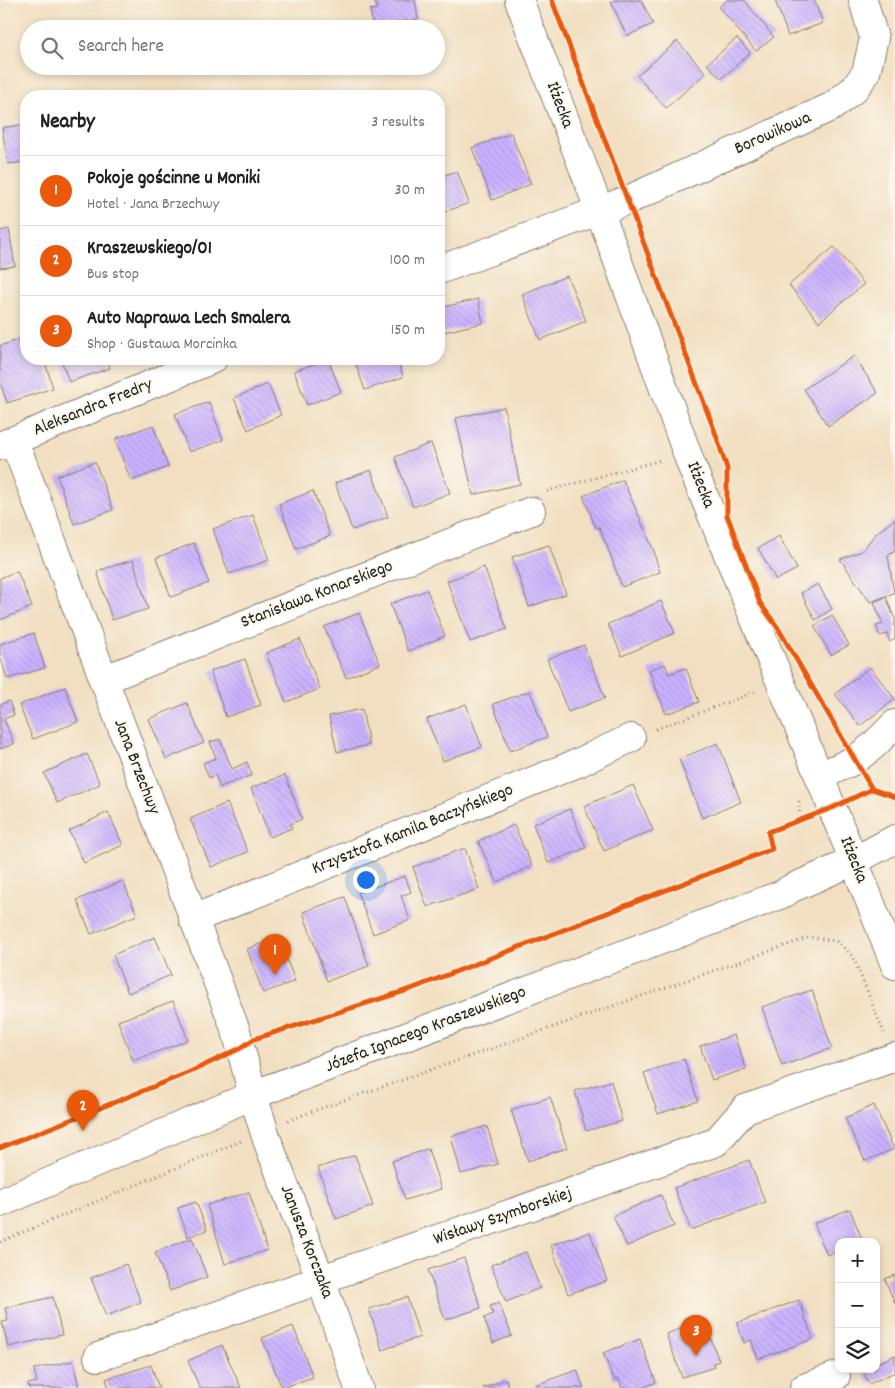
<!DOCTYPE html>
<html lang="en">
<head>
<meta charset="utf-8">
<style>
	body { margin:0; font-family:Dekko,sans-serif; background:#f2f2f2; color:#222 }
	.controls { position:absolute; right:15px; bottom:15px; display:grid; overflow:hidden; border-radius:10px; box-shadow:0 2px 8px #0003 }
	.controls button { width:45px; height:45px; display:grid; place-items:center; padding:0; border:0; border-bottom:1px solid #e0e0e0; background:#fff; color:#222; font:25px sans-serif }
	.you { position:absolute; left:365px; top:879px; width:18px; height:18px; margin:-12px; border:4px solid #fff; border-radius:50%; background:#1a73e8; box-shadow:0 0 0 8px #1a73e833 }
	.badge { display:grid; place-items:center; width:32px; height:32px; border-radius:50%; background:#ea580c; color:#fff; font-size:16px; font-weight:700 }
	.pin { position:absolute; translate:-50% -41px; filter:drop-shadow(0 1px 2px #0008) }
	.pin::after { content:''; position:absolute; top:26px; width:18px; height:15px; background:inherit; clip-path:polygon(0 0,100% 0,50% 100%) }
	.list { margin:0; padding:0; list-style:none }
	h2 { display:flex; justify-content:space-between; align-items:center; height:65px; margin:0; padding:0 20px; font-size:21px }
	h2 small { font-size:16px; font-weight:400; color:#767676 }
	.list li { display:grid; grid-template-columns:32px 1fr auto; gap:15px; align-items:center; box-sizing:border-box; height:70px; padding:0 20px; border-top:1px solid #e0e0e0 }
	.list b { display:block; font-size:19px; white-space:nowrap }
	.list p { margin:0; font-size:16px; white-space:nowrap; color:#767676 }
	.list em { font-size:16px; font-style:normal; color:#767676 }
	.icon { flex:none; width:28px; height:28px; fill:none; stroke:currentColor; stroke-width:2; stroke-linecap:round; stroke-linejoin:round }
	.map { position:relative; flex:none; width:895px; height:1388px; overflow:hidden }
	.search { position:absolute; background:#fff; box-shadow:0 2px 8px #0003; left:20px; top:20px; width:425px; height:55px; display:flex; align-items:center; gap:12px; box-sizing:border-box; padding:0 18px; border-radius:28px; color:#767676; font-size:19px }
	.panel { position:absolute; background:#fff; box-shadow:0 2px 8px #0003; left:20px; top:90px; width:425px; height:275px; border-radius:20px }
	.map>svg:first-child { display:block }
	.building { fill:url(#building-back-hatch) }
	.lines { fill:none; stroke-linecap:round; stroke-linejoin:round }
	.street-casing { stroke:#877e6e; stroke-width:30 }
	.secondary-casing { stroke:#877e6e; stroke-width:30 }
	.path { stroke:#877e6e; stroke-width:3; stroke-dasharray:1 4; stroke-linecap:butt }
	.street { stroke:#fff; stroke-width:28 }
	.secondary { stroke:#fff; stroke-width:28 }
	.cycleway-casing { stroke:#fbf7ec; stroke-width:8 }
	.cycleway { stroke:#e8590c; stroke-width:5 }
	.labels { text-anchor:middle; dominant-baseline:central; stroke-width:4; stroke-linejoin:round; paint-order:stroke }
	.street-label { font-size:18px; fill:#1c1c1c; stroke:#fbf7ec }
</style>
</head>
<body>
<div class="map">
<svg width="895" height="1388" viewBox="0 0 895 1388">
	<defs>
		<pattern id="building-back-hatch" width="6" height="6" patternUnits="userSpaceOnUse" patternTransform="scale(1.25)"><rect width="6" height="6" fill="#cab2ff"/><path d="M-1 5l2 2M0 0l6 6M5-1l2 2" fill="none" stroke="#ad98da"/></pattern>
	</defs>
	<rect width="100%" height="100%" fill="#fbf7ec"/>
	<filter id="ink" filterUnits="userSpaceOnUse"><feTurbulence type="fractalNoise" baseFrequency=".02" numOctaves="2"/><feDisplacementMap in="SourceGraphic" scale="10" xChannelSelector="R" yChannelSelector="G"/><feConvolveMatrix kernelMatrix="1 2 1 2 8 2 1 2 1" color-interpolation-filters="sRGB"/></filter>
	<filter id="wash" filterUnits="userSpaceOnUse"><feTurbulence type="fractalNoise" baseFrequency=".0096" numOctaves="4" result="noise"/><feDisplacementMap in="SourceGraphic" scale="20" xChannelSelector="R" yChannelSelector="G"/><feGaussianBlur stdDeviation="1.12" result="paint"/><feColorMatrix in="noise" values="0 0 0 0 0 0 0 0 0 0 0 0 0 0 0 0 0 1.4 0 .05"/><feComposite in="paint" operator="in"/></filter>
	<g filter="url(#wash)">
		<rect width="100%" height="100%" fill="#f2dfc1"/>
		<g id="blocks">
			<!-- building -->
			<path class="building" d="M375 0H415L418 19 373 27 370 10 377 9Z
				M615 0H641L653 24 627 36 611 2Z
				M727 0H744L774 37 756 51 719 7Z
				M775 0H814L823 23 788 36Z
				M314 23 315 29H287V28Z
				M737 38 750 53 721 79 707 64Z
				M677 41 706 73 666 108 637 76Z
				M26 124V162L8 164 2 128Z
				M511 133 531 184 492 200 472 148Z
				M457 171 469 203 439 214V177Z
				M9 229 15 266 0 268V231Z
				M834 247 864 284 819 322 789 285Z
				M567 276 586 321 540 340 522 294Z
				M478 299 483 323 439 333V308Z
				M26 337V359H44L53 388 7 403 0 382V346Z
				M854 356 878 393 828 426 804 389Z
				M61 359H107L110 368 69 382Z
				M328 359 341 392 307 405 294 371Z
				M354 359H397L403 377 365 390Z
				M268 384 281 415 248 430 234 398Z
				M209 402 223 440 189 452 175 414Z
				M504 407 520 484 473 495 456 418Z
				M153 425 168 467 131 481 115 439Z
				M431 443 450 493 413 507 395 457Z
				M95 462 113 510 74 524 57 476Z
				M371 470 388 517 352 530 335 483Z
				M623 480 655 553 654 554 660 572 622 587 609 551 599 527 596 528 583 496Z
				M313 491 330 536 296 549 279 504Z
				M253 515 269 560 229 574 213 529Z
				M895 519V551L888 556 894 593 870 602 840 559 862 551 875 534Z
				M779 536 797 569 776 580 758 548Z
				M194 543 209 583 171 597 156 558Z
				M549 545 566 594 529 607 512 557Z
				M133 560 148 609 112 620 97 571Z
				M484 567 507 629 470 642 447 581Z
				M17 571 32 607 0 620V578Z
				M818 584 832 609 815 620 801 593Z
				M427 590 445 636 408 651 390 604Z
				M886 597 895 619V639L890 642 887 634 880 636 876 626 883 624 874 602Z
				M661 601 675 633 622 656 608 624Z
				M359 613 380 664 346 678 324 627Z
				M832 615 849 645 831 655 814 626Z
				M34 633 45 668 7 679 0 655V644Z
				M300 639 320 689 286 702 266 653Z
				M584 645 605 698 568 712 547 659Z
				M245 659 261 705 226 717 210 671Z
				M665 664 669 674 686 668 699 702 666 714 649 670Z
				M870 667 895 699 860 726 835 694Z
				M65 687 78 722 33 739 19 705Z
				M530 691 547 737 510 751 493 704Z
				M9 701 14 715 4 719 14 744 0 749V705Z
				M187 703 204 743 166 759 149 719Z
				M466 704 482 747 443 761 427 719Z
				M362 709 369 745 337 752 329 716Z
				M220 739 232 769 247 762 252 775 220 787 215 775 209 778 203 763 216 758 210 742Z
				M718 743 741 802 702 818 679 759Z
				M87 754 100 784 57 803 44 773Z
				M285 775 302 819 290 824 292 828 270 837 251 788Z
				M633 785 653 830 604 851 584 806Z
				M227 803 248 852 211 867 190 819Z
				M570 809 586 848 548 863 533 824Z
				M108 812 123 845 84 863 69 831Z
				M514 825 532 866 497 882 478 841Z
				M465 848 479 889 427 907 413 867Z
				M405 876 411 892 401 896 410 920 373 934 358 893Z
				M123 881 137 915 91 934 77 900Z
				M345 897 369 966 327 981 303 912Z
				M155 937 171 975 128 993 113 955Z
				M278 937 295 981 263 993 247 949Z
				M812 990 832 1048 782 1066 762 1007Z
				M173 1001 188 1040 133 1061 118 1021Z
				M734 1035 746 1069 712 1080 700 1046Z
				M684 1059 698 1101 658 1114 644 1073Z
				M611 1081 622 1121 586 1131 575 1091Z
				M550 1097 567 1148 528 1161 511 1110Z
				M874 1105 894 1149 865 1161 845 1118Z
				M487 1126 498 1164 461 1174 451 1136Z
				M428 1149 441 1189 405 1200 392 1161Z
				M355 1155 373 1206 336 1219 318 1168Z
				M749 1160 765 1202 691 1230 674 1188Z
				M249 1192 267 1250 225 1264 207 1205Z
				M661 1195 674 1226 627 1246 613 1216Z
				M196 1202 207 1230 188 1237 178 1208Z
				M850 1209 863 1242H839V1251L827 1255 814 1223Z
				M590 1232 607 1281 568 1294 551 1245Z
				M192 1238 207 1277 170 1291 155 1252Z
				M526 1252 540 1288 506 1302 491 1265Z
				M464 1258 481 1308 445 1320 428 1270Z
				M126 1264 141 1302 106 1316 91 1278Z
				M895 1275V1304L885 1279Z
				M53 1297 62 1335 8 1347 2 1322 8 1321 5 1308Z
				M407 1297 420 1337 382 1350 369 1309Z
				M799 1300 813 1339 758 1359 751 1340 744 1343 737 1323Z
				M499 1303 512 1336 493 1343 484 1318 493 1314 490 1306Z
				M704 1320 719 1361 713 1363 715 1367 682 1377 666 1334Z
				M293 1326 313 1377 282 1388 262 1338Z
				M640 1339 656 1382 642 1388H622L618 1378 614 1380 603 1353Z
				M222 1345 241 1388H200L188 1361Z
				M895 1355V1372L869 1384 863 1371 876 1369V1364Z
				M73 1361 79 1388H29L28 1384 37 1382 34 1369Z
				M151 1365 159 1388H109L106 1379Z
				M577 1370 584 1388H536L535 1385Z
				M506 1379 509 1388H483Z"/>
		</g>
	</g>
	<g filter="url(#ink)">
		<use href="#blocks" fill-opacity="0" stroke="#877e6e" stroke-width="1"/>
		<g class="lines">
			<defs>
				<path id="street" d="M519 0 599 209 692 467 854 861
					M439 270 628 200 833 106 854 89 866 73 874 38 863 0
					M12 441 21 459 236 1031 253 1095 267 1140 321 1280 359 1388
					M0 446 213 359
					M103 680 531 511
					M820 776 855 760 874 745 895 724
					M193 919 580 762 631 738
					M98 1357 716 1142 745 1109 895 1057
					M804 1388 836 1376"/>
				<path id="secondary" d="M854 861 895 965
					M0 1203 253 1095 785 893 790 889 854 861 895 839"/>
			</defs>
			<!-- street casing -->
			<use href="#street" class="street-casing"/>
			<!-- secondary casing -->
			<use href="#secondary" class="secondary-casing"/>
			<!-- path -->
			<path class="path" d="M547 491 661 460
				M656 729 755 692
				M799 801 800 819
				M288 1121 305 1114 810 937 836 941 853 956 884 1033
				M0 1242 241 1141"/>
			<!-- street -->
			<use href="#street" class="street"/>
			<!-- secondary -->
			<use href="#secondary" class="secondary"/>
			<defs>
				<path id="cycleway" d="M552 0 715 432 727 468V515L760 603 778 628 872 789
					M0 1148 190 1072 241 1048 254 1039 411 989 772 849 768 832 832 808 872 789 895 797"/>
			</defs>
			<!-- cycleway casing -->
			<use href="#cycleway" class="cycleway-casing"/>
			<!-- cycleway -->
			<use href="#cycleway" class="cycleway"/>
		</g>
	</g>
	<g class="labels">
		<!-- street labels -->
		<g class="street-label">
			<text transform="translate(559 105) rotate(69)">Iłżecka</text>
			<text transform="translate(773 134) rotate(-24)">Borowikowa</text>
			<text transform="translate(93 408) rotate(-22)">Aleksandra Fredry</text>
			<text transform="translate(700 485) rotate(68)">Iłżecka</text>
			<text transform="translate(317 595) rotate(-21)">Stanisława Konarskiego</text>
			<text transform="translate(136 767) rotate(69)">Jana Brzechwy</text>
			<text transform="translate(413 830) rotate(-22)">Krzysztofa Kamila Baczyńskiego</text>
			<text transform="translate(853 860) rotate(68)">Iłżecka</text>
			<text transform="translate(426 1030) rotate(-21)">Józefa Ignacego Kraszewskiego</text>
			<text transform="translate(503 1217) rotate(-19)">Wisławy Szymborskiej</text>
			<text transform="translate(306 1242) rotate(69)">Janusza Korczaka</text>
		</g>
	</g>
</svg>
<div class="controls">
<button>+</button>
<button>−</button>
<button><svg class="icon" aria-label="layers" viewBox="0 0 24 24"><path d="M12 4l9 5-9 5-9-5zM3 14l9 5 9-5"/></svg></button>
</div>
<div class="you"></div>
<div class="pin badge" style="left:275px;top:975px">1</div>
<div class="pin badge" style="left:83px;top:1131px">2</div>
<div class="pin badge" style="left:696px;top:1356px">3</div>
<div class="search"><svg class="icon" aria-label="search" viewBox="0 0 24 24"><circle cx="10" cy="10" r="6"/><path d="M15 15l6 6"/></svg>Search here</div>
<section class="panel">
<h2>Nearby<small>3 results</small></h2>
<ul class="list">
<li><span class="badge">1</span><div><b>Pokoje gościnne u Moniki</b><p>Hotel · Jana Brzechwy</p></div><em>30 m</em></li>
<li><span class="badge">2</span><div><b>Kraszewskiego/01</b><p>Bus stop</p></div><em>100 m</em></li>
<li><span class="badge">3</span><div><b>Auto Naprawa Lech Smalera</b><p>Shop · Gustawa Morcinka</p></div><em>150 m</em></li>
</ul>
</section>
</div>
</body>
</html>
